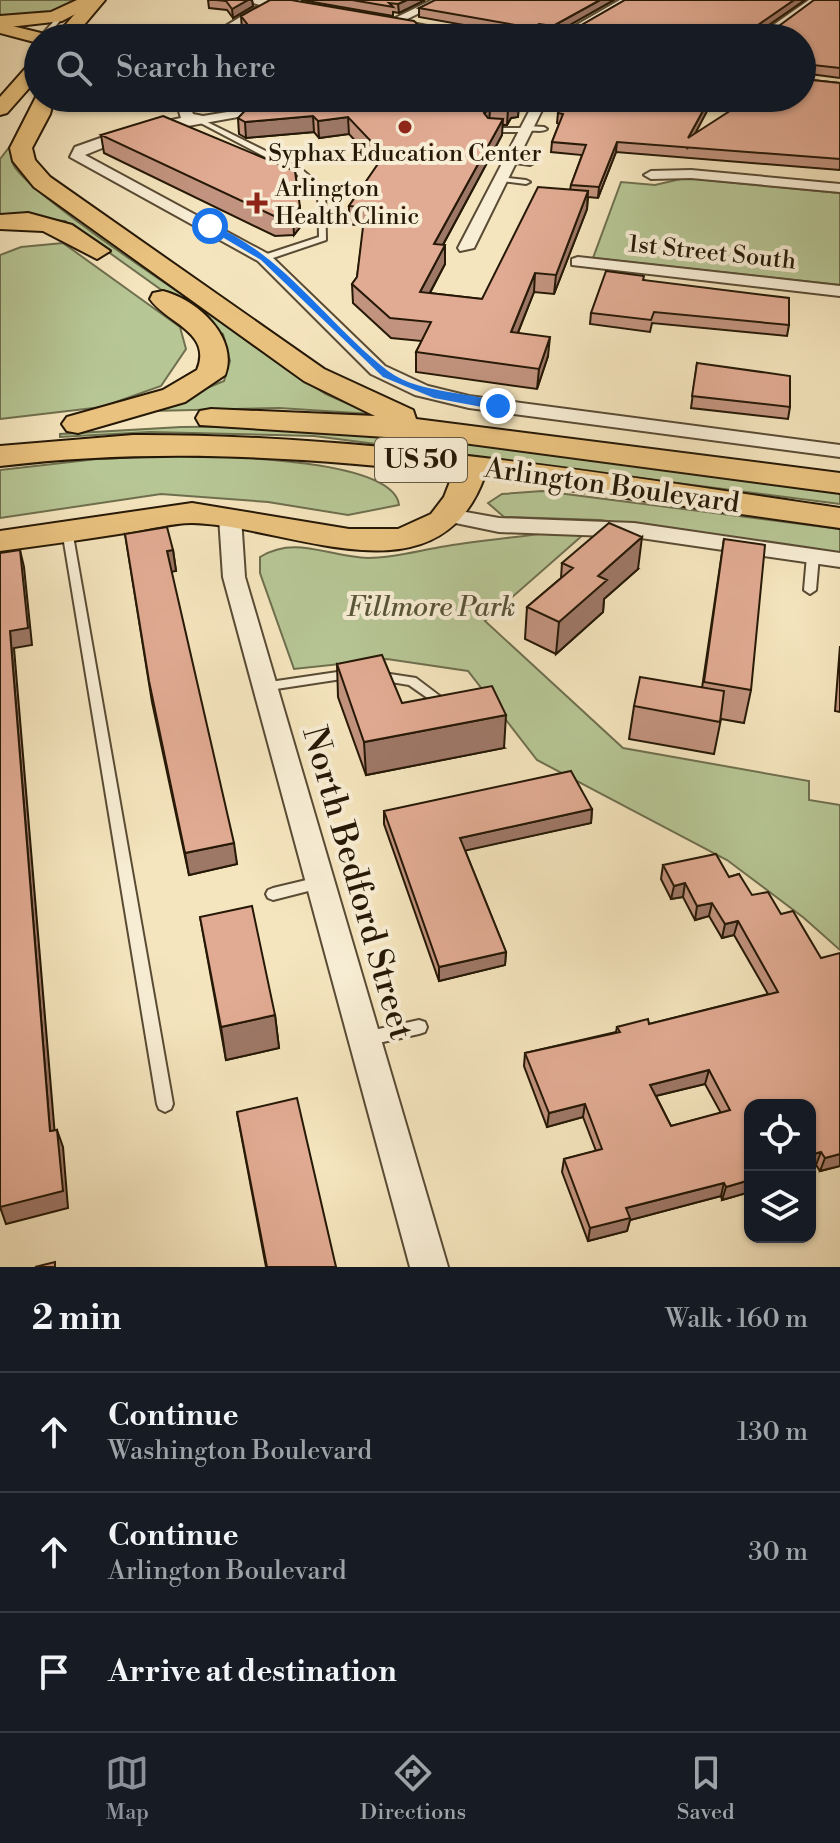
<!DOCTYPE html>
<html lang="en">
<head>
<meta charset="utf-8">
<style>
	body { margin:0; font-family:"Libre Bodoni",serif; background:#242831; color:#f1f3f6 }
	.controls { position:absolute; right:24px; bottom:24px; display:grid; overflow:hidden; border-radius:16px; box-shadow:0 2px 6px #0004 }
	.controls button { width:72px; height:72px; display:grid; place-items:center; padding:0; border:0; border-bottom:2px solid #363941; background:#171b24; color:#f1f3f6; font:40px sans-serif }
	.stop { position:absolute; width:24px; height:24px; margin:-18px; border:6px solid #1a73e8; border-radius:50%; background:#fff }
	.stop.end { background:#1a73e8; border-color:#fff; box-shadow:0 2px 8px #0008 }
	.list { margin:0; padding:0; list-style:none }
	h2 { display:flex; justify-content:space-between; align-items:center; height:104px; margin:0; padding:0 32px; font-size:34px }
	h2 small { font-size:26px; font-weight:400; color:#9ea1a6 }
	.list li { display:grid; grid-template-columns:52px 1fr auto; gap:24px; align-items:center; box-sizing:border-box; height:120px; padding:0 32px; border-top:2px solid #363941 }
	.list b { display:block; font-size:30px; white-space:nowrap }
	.list p { margin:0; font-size:26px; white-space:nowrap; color:#9ea1a6 }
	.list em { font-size:26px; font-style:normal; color:#9ea1a6 }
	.icon { flex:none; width:44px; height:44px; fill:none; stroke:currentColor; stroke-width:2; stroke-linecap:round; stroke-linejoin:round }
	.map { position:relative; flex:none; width:840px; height:1267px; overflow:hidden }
	.search { position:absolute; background:#171b24; box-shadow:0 2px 6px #0004; left:24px; right:24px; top:24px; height:88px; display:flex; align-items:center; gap:20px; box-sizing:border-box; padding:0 28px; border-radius:44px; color:#9ea1a6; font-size:30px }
	.sheet { height:464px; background:#171b24 }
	nav { display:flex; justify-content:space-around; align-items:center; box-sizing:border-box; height:112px; border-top:2px solid #363941; background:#171b24; font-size:22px; color:#9ea1a6 }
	nav a { display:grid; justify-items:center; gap:4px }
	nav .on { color:#8c9099 }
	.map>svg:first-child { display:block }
	.green { fill:#b7c695; stroke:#6e6f4e; stroke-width:2 }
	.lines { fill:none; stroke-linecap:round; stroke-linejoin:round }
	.service-casing { stroke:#594b34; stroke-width:4 }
	.minor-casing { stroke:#594b34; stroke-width:4 }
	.tertiary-casing { stroke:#594b34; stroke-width:4 }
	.trunk-casing { stroke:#251806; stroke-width:4 }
	.motorway-casing { stroke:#251806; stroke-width:4 }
	.service { fill:#f8eed5; fill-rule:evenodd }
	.minor { fill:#f8eed5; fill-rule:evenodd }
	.tertiary { fill:#f8eed5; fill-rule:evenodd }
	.trunk { fill:#eac27f; fill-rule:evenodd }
	.motorway { fill:#eac27f; fill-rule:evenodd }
	.wall { fill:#c2937e; stroke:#251806; stroke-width:2; fill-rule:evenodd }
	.shaded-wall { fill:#9e7867; stroke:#251806; stroke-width:2 }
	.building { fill:#e1ab93; stroke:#251806; stroke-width:2; fill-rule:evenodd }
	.route { fill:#1a73e8 }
	.poi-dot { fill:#8f2418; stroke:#f8eed5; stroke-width:3 }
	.labels { text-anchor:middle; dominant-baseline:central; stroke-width:8; stroke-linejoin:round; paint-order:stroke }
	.far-poi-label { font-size:24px; fill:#251806; stroke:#f8eed5 }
	.far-street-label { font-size:24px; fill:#251806; stroke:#f8eed5 }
	.shield { fill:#f8eed5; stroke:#645844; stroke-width:2 }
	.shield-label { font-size:26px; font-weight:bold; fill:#251806 }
	.street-label { font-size:28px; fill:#251806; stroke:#f8eed5 }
	.park-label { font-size:28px; font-style:italic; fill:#585538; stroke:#f8eed5 }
	.near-street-label { font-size:34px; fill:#251806; stroke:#f8eed5 }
</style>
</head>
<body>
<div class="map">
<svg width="840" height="1267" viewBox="0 0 840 1267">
	<rect width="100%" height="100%" fill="#f5e5be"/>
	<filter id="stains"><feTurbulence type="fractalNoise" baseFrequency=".0025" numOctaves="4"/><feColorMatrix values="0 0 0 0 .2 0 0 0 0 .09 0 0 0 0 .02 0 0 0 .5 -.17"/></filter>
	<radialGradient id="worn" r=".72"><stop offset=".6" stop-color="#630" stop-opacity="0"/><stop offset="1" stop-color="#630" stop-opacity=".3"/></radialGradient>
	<!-- green -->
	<path class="green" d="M0 0H79L50 15 0 19Z
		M11 145C11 150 11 159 13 164 26 195 226 323 266 351L286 369 326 394 371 414 279 408 151 411 224 381 230 361 223 334 65 221 0 217V159Z
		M685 178 840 193V285L593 258 621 182 655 185Z
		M63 243 180 327 186 349 161 386 102 407 0 419V255L21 247Z
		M268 426 430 438 840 491V504L314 436 150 432 60 437V434L181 427Z
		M189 455C226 457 394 459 399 505L348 515 268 502 161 494 0 518V470L97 459Z
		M542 491 840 529V554L600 520 504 517 488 503 502 494Z
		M539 534H584L485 621 623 748 809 781V800L840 805V950L804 918 727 860 537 760 468 671 387 659 294 669 260 573V557C296 535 328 557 368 558 396 558 420 550 447 546 478 541 509 538 539 534Z"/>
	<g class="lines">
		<defs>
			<path id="service" d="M61 13 66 14 45 38H39Z
				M195 118H199L300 168 325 189 326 240 267 260H261V256L319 237 318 192 294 172 195 120Z
				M527 126 544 127 547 129C542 133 532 129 526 132H489L486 130 489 128H524Z
				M510 159 534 163 530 165 508 162V160Z
				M498 177 526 180 530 182 526 184 501 181H498Z
				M67 527 72 530 173 1104 171 1109 165 1112 159 1109 157 1104 62 530Z
				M813 553 819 556 816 590 810 594 804 590 807 556Z
				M351 670 355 671 357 674 355 677 263 691 257 687 263 683Z
				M377 672 416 678 449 703 447 706H439L409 685 373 679 371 676 373 673Z
				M319 877 324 879 326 883 324 887 273 900 268 898 266 894 268 890 273 888Z
				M419 1020 425 1022 427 1027 425 1032 419 1034 365 1046 359 1044 357 1039 359 1034 365 1032Z"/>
			<path id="minor" d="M432 0H446L395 25 385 23Z
				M620 0H633L568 38H554Z
				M809 0H821L769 38H755Z
				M175 98H187L193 114 203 116 313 98H343L132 136 85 155 270 255 385 366 428 386 469 396 840 445V457L469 408 415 395 371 374 258 261 70 157 75 147 123 130 181 118Z
				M536 98H548L474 248 460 251 458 248Z
				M691 170 840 184V192L691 178 651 179 644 175 651 171Z
				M578 257 840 286V296L572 265V259Z
				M449 509 499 518 634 523 840 553V567L634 537 499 532 441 520 438 515Z
				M230 511 241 517 245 577 448 1267H410L223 577 219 517Z"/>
			<path id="tertiary" d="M243 0H283L311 7C300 15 287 5 275 8 248 16 237 38 206 38L260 5Z
				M383 17 466 34 473 38H445L378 24 376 21Z
				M93 27H103L111 38H97L91 30Z"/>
			<path id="trunk" d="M87 0H105L73 38H54Z
				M0 23 45 34 48 38H38V43L0 33Z
				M38 60V78L7 113 0 115V97L31 62Z
				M38 93V98H54L50 114 32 148 35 160 50 177 324 369 413 410 416 419 840 473V493L448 441 200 425 196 418 200 411 211 409 375 416 304 381 34 187 13 161 10 148Z
				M28 213 72 225 110 251 97 259 43 231 0 229V215Z
				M163 291C198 300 239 338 225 375L185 402 78 433 67 431 62 424 67 417 163 390 197 370C213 332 166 323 150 299L153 293Z
				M133 435C371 434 606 474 840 508V528L484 478C436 607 288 525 192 523 173 523 151 529 132 532 88 539 44 545 0 551V531L192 503 349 529H398L431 514 444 497 453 474C301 456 152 448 0 466V446Z"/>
			<path id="motorway" d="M77 0H102L62 21 0 28V16L51 12Z"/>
		</defs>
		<!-- service casing -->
		<use href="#service" class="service-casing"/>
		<!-- minor casing -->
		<use href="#minor" class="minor-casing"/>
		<!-- tertiary casing -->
		<use href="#tertiary" class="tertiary-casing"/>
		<!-- trunk casing -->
		<use href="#trunk" class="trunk-casing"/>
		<!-- motorway casing -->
		<use href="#motorway" class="motorway-casing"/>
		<!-- service -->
		<use href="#service" class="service"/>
		<!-- minor -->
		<use href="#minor" class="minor"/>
		<!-- tertiary -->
		<use href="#tertiary" class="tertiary"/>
		<!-- trunk -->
		<use href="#trunk" class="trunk"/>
		<!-- motorway -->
		<use href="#motorway" class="motorway"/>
	</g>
	<!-- wall -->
	<path class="wall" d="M208 0H252L253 6 233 18 227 10 209 8Z
		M301 0H425L399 13 393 12V16Z
		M614 0 552 35 538 33 531 37 419 17V8Z
		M625 0 760 31H772L840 0V78L802 73 803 79 840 83V170L616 152 598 198 588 197 587 209 554 294 534 292 518 333 548 356 537 389 416 372V352L422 341 391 338 353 303 352 284 357 277 364 226 349 224V206L378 165 349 134 319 138 314 132 246 138 239 134 238 118 519 101 518 117 511 118 507 125H502V135L443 245 445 264 430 293 482 299 570 190 571 185 582 155 551 152 552 142 559 124 557 123 558 113 565 98H714L694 134 794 104 802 98V38H625L616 36V38H572L573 30Z
		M241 16 432 38H248L242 30Z
		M101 135 295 171 301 226 294 235 275 236 104 153Z
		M643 280 789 325 787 336 652 323 650 332 590 324 591 313Z
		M697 363 790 407 788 419 691 408Z
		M125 534 173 550 176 571H171L237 864 189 875 152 702Z
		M724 539 751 690 744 723 721 719 714 754 629 739 634 706 702 688Z
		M562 563 638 569 604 599 603 612 556 654 525 639 527 607 561 578Z
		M840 646V712L835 711Z
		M337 664 402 703 504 748 366 775 338 697Z
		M592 809 591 823 465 850 506 952 505 965 439 981 384 824V811Z
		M663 865 729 877 739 874 840 1166 820 1171 816 1165 750 1105V1192L722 1200 721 1196 630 1220 627 1231 588 1241 562 1172 564 1159 596 1151 583 1117 547 1127 524 1066 525 1053 616 1032 617 1027 649 1024 768 994 734 935 722 938 709 916 695 920 683 897 671 899 661 879ZM705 1084 721 1113 671 1126 656 1096Z
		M200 917 275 1015 279 1048 226 1060Z
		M237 1113 336 1267H266Z"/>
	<!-- shaded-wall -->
	<path class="shaded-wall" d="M248 0H252L253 6 233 18 232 9Z
		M407 0H425L399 13 398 4Z
		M600 0H614L552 35 553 26Z
		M794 0H805L753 36 755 27Z
		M539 24 538 33 531 37 532 28Z
		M710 98H714L687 149 688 138Z
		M519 101 518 117 511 118 507 125 508 109 512 102Z
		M490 109 489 125 484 113Z
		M313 116 314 132 246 138 245 122Z
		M348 117 349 134 319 138 318 121Z
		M503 119 502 135 433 263 434 244Z
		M617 142 616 152 598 198 599 187Z
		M588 191 587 209 554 294 556 275Z
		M300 207 301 226 294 235 293 215Z
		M445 245V264L420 311V292Z
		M535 273 534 292 510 352 511 332Z
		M550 337 548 356 537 389 539 369Z
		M642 537 638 569 604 599 603 612 556 654 559 622 598 576Z
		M20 550 24 567 32 645 14 648 56 1148 50 1131 10 631Z
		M173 550 176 571 170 572 167 551Z
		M506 715 504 748 366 775 364 742Z
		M592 809 591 823 459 852 460 838Z
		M234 843 237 864 189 875 185 853Z
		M685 883 683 897 671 899 674 886Z
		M712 903 709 916 695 920 697 906Z
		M738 921 734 935 722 938 725 924Z
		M506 952 505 965 439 981V967Z
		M275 1015 279 1048 226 1060 221 1027Z
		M709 1070 705 1084 647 1098 650 1085Z
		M585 1104 583 1117 547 1127 549 1113Z
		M57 1130 63 1147 68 1208 6 1224 0 1207Z
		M821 1152 816 1165 810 1167V1155Z
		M840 1154V1166L820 1171 825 1158Z
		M750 1180V1192L722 1200 726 1187Z
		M724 1183 721 1196 630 1220 627 1231 588 1241 590 1228 626 1208Z"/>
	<!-- building -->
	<path class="building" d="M216 0H248L232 9 226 1Z
		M270 0H291L414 21 432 38H258L241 16Z
		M352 0H407L398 4 389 3 393 7Z
		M435 0H600L553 26 539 24 532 28 419 8Z
		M625 0H794L755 27 754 31H772L814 0H840V68L804 64 802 65 805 62 802 61V38H675L617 27 615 38 573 30Z
		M802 73 803 79 840 83V159L617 142 599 187 571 185 586 145 552 142 563 114 558 113 565 98H710L688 138 750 98H766L794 104 795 98H802Z
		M270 98H519V101L512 102 508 109H490L484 113 488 118 503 119 434 244 445 245 420 292 482 299 538 187 588 191 556 275 535 273 511 332 550 337 539 369 416 352 431 322 390 318 352 284 357 277 363 227 377 209 349 206 384 155 348 117 318 121 313 116 245 122 238 118 254 101Z
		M163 116 295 171 300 207 293 215 274 216 101 135Z
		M606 271 644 276 643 280 789 298V325L654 312 651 320 591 313Z
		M697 363 790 376V407L692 396Z
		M609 523 642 537 598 576 607 580 559 622 527 607 573 568 562 563Z
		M167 527 173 550 167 551 234 843 185 853 149 681 125 534Z
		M724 539 765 545 751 690 704 682Z
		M20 550 28 628 10 631 50 1131 57 1130 63 1191 0 1207V553Z
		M382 655 402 703 492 686 506 715 364 742 337 664Z
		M640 677 724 691 720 722 634 706Z
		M571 771 592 809 460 838 506 952 439 967 384 811Z
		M716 854 729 877 739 874 752 895 768 892 781 914 793 911 821 958 840 953V1154L825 1158 821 1152 810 1155V1105H750V1180L726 1187 724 1183 626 1208 630 1218 590 1228 564 1159 602 1149 585 1104 549 1113 525 1053 620 1032 617 1027 648 1019 649 1024 778 992 738 921 725 924 712 903 697 906 685 883 674 886 663 865ZM709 1070 730 1110 671 1126 650 1085Z
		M252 906 275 1015 221 1027 200 917Z
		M297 1098 336 1267H267L237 1112Z
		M55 1262V1267H35Z"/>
	<!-- route -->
	<path class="route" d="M210 224C284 254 327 324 388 371 421 396 478 390 503 406L498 410 434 398 383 377 261 260 207 228Z"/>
	<!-- markers -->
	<g class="poi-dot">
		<circle cx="405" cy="127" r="8"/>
		<path d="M253 191h8v8h8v8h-8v8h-8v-8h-8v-8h8z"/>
	</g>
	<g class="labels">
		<!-- far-poi labels -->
		<g class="far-poi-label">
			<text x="405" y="154">Syphax Education Center</text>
			<text x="275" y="189" text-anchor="start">Arlington<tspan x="275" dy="28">Health Clinic</tspan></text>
		</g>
		<!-- far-street labels -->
		<g class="far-street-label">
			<text transform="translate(712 253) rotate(6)">1st Street South</text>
		</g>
		<!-- shield labels -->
		<rect class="shield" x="375" y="438" width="92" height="44" rx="6"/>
		<g class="shield-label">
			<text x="421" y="460">US 50</text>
		</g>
		<!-- street labels -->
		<g class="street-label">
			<text transform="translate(612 486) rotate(8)">Arlington Boulevard</text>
		</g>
		<!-- park labels -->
		<g class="park-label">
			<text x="431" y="607">Fillmore Park</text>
		</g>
		<!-- near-street labels -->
		<g class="near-street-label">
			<text transform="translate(357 883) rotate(74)">North Bedford Street</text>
		</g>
	</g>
	<rect width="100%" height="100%" filter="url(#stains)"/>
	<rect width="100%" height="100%" fill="url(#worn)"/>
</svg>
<div class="controls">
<button><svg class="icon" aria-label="locate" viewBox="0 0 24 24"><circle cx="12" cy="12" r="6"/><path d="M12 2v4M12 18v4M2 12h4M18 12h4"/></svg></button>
<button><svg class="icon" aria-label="layers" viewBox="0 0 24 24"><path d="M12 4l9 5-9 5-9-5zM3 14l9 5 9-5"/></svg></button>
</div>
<div class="stop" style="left:210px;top:226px"></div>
<div class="stop end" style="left:498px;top:406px"></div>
<div class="search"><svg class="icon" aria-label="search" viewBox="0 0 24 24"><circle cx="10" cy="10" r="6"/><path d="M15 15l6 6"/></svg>Search here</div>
</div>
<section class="sheet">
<h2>2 min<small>Walk · 160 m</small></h2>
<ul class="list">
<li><svg class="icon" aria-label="ahead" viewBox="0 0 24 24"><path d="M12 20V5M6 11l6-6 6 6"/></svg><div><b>Continue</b><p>Washington Boulevard</p></div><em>130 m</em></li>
<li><svg class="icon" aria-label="ahead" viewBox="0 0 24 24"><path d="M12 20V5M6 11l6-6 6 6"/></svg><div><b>Continue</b><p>Arlington Boulevard</p></div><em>30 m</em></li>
<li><svg class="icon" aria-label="arrive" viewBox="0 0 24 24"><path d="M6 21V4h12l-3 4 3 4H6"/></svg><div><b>Arrive at destination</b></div></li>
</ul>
</section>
<nav>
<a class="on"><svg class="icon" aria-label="map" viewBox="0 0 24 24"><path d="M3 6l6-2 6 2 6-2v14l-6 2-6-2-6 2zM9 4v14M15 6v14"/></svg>Map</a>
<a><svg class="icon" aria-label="directions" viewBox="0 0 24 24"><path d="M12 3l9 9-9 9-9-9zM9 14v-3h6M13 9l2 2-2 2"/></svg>Directions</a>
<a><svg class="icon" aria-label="saved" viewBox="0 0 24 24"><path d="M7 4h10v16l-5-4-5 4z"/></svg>Saved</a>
</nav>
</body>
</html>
